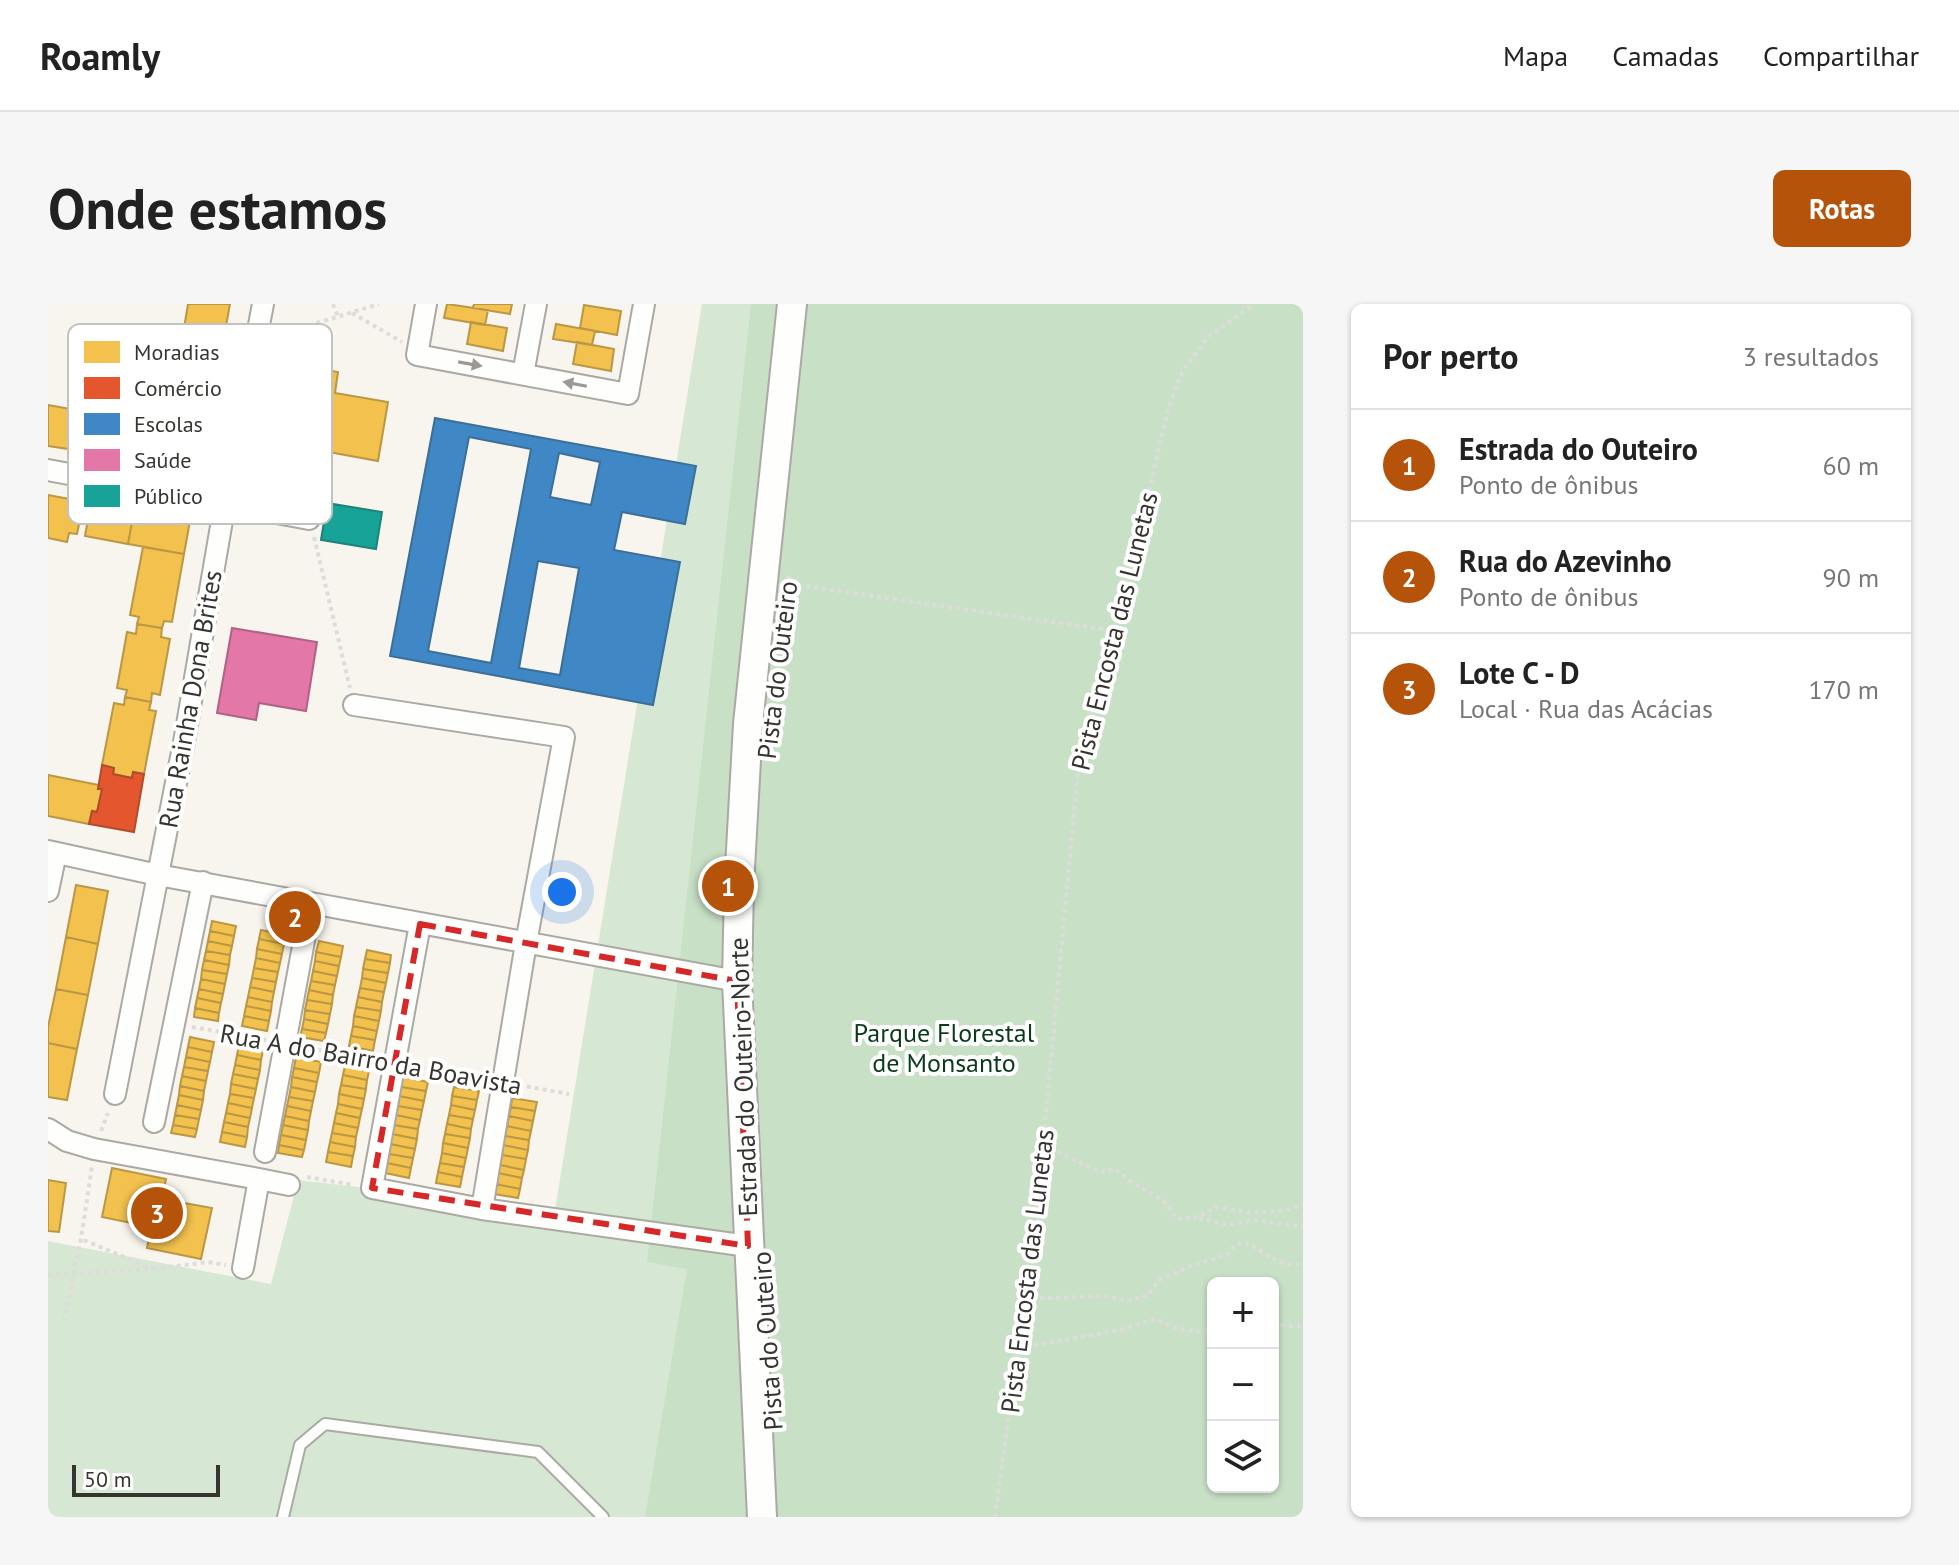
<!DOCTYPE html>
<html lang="pt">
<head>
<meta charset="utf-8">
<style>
	body { margin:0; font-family:"PT Sans",sans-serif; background:#f6f6f6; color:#222 }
	.controls { position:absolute; right:24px; bottom:24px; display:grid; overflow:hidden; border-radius:12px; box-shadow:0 2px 6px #0004 }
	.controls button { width:72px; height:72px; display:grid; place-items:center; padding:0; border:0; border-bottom:2px solid #e0e0e0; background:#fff; color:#222; font:40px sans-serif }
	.scale { position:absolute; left:24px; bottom:20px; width:148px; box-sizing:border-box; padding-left:8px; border:4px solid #35342f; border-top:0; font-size:22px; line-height:28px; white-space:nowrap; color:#35342f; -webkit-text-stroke:6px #fff; paint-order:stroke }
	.you { position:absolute; left:514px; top:588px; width:28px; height:28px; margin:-20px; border:6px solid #fff; border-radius:50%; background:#1a73e8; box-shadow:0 0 0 12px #1a73e833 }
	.badge { display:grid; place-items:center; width:52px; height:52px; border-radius:50%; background:#b45309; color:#fff; font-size:26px; font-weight:700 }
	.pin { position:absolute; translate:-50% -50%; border:4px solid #fff; box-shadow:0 2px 8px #0006 }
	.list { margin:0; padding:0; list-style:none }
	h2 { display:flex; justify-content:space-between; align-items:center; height:104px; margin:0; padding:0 32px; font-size:34px }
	h2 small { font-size:26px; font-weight:400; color:#767676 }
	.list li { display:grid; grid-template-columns:52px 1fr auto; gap:24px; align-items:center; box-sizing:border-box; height:112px; padding:0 32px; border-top:2px solid #e0e0e0 }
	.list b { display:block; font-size:30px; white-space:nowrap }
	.list p { margin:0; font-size:26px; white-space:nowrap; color:#767676 }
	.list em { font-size:26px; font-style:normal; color:#767676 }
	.icon { flex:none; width:44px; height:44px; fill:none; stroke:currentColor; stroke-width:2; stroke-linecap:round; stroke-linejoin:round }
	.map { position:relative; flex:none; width:1255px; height:1213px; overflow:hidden; border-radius:12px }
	header { display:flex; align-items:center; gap:48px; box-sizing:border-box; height:112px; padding:0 40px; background:#fff; border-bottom:2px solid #e0e0e0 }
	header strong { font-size:38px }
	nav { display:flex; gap:44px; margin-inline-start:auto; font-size:28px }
	.intro { display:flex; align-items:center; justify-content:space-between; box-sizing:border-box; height:192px; padding:0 48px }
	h1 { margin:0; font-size:56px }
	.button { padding:20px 36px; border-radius:12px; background:#b45309; color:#fff; font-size:28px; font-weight:700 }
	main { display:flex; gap:48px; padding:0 48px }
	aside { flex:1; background:#fff; border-radius:12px; box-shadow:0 2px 6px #0004 }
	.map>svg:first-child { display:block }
	.green { fill:#d6e8d4; fill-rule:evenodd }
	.forest { fill:#c8e0c6; fill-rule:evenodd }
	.homes { fill:#f2c14e; stroke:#b99745; stroke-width:2 }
	.shops { fill:#e4572e; stroke:#b04c2e; stroke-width:2 }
	.schools { fill:#3f88c5; stroke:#3c6f98; stroke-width:2; fill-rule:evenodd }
	.health { fill:#e377a8; stroke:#af6384; stroke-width:2 }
	.public { fill:#17a398; stroke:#208278; stroke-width:2 }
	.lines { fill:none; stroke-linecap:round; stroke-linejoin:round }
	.lane-casing { stroke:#aaa9a4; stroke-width:14 }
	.street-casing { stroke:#aaa9a4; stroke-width:24 }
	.secondary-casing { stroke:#aaa9a4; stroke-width:32 }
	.path { stroke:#dddcda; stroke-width:4; stroke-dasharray:4 4; stroke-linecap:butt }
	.lane { stroke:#fefefc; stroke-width:10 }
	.street { stroke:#fefefc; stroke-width:20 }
	.secondary { stroke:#fefefc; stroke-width:28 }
	.oneway { fill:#9a9996 }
	.marked { fill:none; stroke:#d62828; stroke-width:6; stroke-dasharray:16 10; stroke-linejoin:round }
	.labels { text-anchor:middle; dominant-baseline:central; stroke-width:8; stroke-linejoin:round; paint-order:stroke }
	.street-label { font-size:26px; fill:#35342f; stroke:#fff }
	.park-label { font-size:26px; fill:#093b16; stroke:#fff }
	.key { fill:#fff; stroke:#c2c2c1; stroke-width:2 }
	.key-label { font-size:22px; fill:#35342f }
</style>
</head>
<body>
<header>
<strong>Roamly</strong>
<nav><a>Mapa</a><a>Camadas</a><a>Compartilhar</a></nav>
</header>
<div class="intro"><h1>Onde estamos</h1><a class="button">Rotas</a></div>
<main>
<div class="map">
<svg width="1255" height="1213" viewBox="0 0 1255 1213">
	<rect width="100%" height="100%" fill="#f8f5ee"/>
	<!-- green -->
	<path class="green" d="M654 0H1255V1213H0V937L223 980 250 876 507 906ZM1165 979H1225V1183H1165Z"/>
	<!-- forest -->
	<path class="forest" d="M703 0H1255V1213H597L639 965 599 958ZM1165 979H1225V1183H1165Z"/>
	<!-- homes -->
	<path class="homes" d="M140 0H182L176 33 168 31 166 38 141 34 143 25 136 24Z
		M399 0 440 6 437 21 396 14Z
		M426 0H464L462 10 425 4Z
		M536 1 573 7 569 31 532 24Z
		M423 18 459 24 455 47 419 40Z
		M508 20 547 27 544 41 505 35Z
		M529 38 566 45 563 67 525 60Z
		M229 58 290 68 287 89 340 98 330 157 215 136Z
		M0 101 34 107 27 146 0 142Z
		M0 191 27 196 25 205 34 206 29 230 21 229 19 238 0 234Z
		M43 199 86 207 80 240 37 232Z
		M86 207 142 217 136 250 80 240Z
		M95 243 136 250 124 318 116 317 114 324 89 320 91 313 82 311Z
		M89 320 114 324 113 333 122 335 112 391 104 389 103 398 77 393 79 386 69 384 79 328 88 330Z
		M77 393 103 398 101 406 108 407 96 470 85 468 84 474 65 470 66 464 54 461 66 399 76 401Z
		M0 471 51 481 50 485H54L49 508 44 507 41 520 0 512Z
		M28 581 60 587 50 640 18 633Z
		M164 617 188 622 186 632 162 627Z
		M213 626 237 631 236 640 211 635Z
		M162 627 186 632 184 642 160 637Z
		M18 633 50 640 40 691 8 685Z
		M211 635 236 640 234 650 209 645Z
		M160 637 184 642 182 651 158 647Z
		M271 637 295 642 293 653 268 648Z
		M209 645 234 650 232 659 208 654Z
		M319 646 343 651 342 659 317 655Z
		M158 647 182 651 181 661 156 656Z
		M268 648 293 653 291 662 267 657Z
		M208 654 232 659 230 668 206 664Z
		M317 655 342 659 340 669 315 665Z
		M156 656 181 661 179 670 154 666Z
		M267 657 291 662 289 672 265 667Z
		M206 664 230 668 228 678 204 674Z
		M315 665 340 669 338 679 314 674Z
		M154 666 179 670 177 680 153 675Z
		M265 667 289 672 287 681 263 677Z
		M204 674 228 678 226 688 202 683Z
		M314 674 338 679 336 688 312 684Z
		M153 675 177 680 175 690 151 685Z
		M263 677 287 681 285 691 261 686Z
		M202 683 226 688 224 698 200 693Z
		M312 684 336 688 334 698 310 693Z
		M8 685 40 691 29 745 0 739V723Z
		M151 685 175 690 173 699 149 694Z
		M261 686 285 691 284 700 259 696Z
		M200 693 224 698 223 707 198 702Z
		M310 693 334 698 333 707 308 703Z
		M149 694 173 699 171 709 147 704Z
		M259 696 284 700 282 710 257 706Z
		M198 702 223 707 221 717 196 712Z
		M308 703 333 707 331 717 306 712Z
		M147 704 171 709 170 717 146 713Z
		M257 706 282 710 280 720 256 715Z
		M196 712 221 717 219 727 194 722Z
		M306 712 331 717 329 727 305 722Z
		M256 715 280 720 278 729 254 725Z
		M305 722 329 727 327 736 303 732Z
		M254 725 278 729 276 737 252 733Z
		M303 732 327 736 325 747 301 742Z
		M142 733 166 738 164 748 140 743Z
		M0 739 29 745 19 796 0 793Z
		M191 742 215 747 213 756 189 751Z
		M140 743 164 748 162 758 138 753Z
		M189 751 213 756 212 766 187 761Z
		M138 753 162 758 160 767 136 763Z
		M248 753 273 758 271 769 246 764Z
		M187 761 212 766 210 775 185 770Z
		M297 762 321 767 319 776 295 771Z
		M136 763 160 767 158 777 134 772Z
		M246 764 271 769 269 778 244 773Z
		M185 770 210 775 208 785 183 780Z
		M295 771 319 776 318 785 293 781Z
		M134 772 158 777 156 787 132 782Z
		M244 773 269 778 267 788 243 783Z
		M355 773 380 778 378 787 353 783Z
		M183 780 208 785 206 794 182 790Z
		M293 781 318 785 316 795 291 790Z
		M132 782 156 787 155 796 131 791Z
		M243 783 267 788 265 797 241 793Z
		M353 783 378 787 376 797 351 792Z
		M406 783 431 787 429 796 404 792Z
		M182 790 206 794 204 804 180 799Z
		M291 790 316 795 314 805 290 800Z
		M131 791 155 796 153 806 129 801Z
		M351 792 376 797 374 806 350 802Z
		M404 792 429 796 427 806 403 801Z
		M241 793 265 797 263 807 239 802Z
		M464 794 489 798 487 807 463 803Z
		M180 799 204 804 202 814 178 809Z
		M290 800 314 805 312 814 288 809Z
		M129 801 153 806 151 815 127 811Z
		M403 801 427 806 425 815 401 811Z
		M239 802 263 807 261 817 237 812Z
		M350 802 374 806 372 816 348 811Z
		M463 803 487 807 485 817 461 812Z
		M178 809 202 814 200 823 176 818Z
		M288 809 312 814 310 824 286 819Z
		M127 811 151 815 149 825 125 821Z
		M348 811 372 816 370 825 346 821Z
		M401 811 425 815 423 825 399 820Z
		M237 812 261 817 260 826 235 821Z
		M461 812 485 817 483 827 459 822Z
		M176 818 200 823 199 833 174 828Z
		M286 819 310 824 308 833 284 829Z
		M399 820 423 825 422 834 397 830Z
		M125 821 149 825 147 833 123 829Z
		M235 821 260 826 258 836 233 831Z
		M346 821 370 825 369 835 344 830Z
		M459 822 483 827 481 836 457 832Z
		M174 828 199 833 197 843 172 838Z
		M284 829 308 833 307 843 282 838Z
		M344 830 369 835 367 845 342 840Z
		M397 830 422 834 420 844 395 839Z
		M233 831 258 836 256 846 231 841Z
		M457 832 481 836 480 846 455 841Z
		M282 838 307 843 305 852 280 848Z
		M395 839 420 844 418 854 394 849Z
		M342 840 367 845 365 854 341 850Z
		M231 841 256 846 254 853 230 849Z
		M455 841 480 846 478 855 454 851Z
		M280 848 305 852 303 863 278 858Z
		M394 849 418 854 416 863 392 859Z
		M341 850 365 854 363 864 339 859Z
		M454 851 478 855 476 866 452 861Z
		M339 859 363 864 361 874 337 869Z
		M392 859 416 863 414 873 390 868Z
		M452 861 476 866 474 874 450 869Z
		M64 864 118 875 114 895 164 904 153 955 99 944 103 923 54 913Z
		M390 868 414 873 412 883 388 879Z
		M450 869 474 874 472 885 448 880Z
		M0 876 18 879 11 928 0 927Z
		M448 880 472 885 470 894 446 890Z"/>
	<!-- shops -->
	<path class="shops" d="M54 461 66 464 65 470 84 474 85 468 96 470 86 528 41 520 44 507 49 508 54 485H50Z"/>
	<!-- schools -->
	<path class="schools" d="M387 114 648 162 637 220 574 208 566 246 632 258 605 401 342 352ZM421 133 483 145 443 359 380 347ZM511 149 552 158 543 201 502 193ZM490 257 531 264 512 371 471 364Z"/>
	<!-- health -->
	<path class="health" d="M184 324 269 338 258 407 211 399 208 416 169 409Z"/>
	<!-- public -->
	<path class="public" d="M279 199 334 208 328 245 273 236Z"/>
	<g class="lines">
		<defs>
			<path id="lane" d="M235 1213 252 1141 277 1120 490 1148 555 1213"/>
			<path id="street" d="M378 0 369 51 580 90 596 0
				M475 70 488 0
				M0 166 261 215
				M306 401 516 433 478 639 434 905
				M0 547 110 571 689 677
				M0 587 8 549
				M372 620 324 884 434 905 700 942
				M67 790 136 438 177 199 215 0
				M106 818 155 578
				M0 825 19 837 46 845 211 875 195 964
				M217 848 263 599
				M211 875 241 881"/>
			<path id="secondary" d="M714 1213 689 677 691 582 700 420 744 0"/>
		</defs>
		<!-- lane casing -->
		<use href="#lane" class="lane-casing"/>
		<!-- street casing -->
		<use href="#street" class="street-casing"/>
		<!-- secondary casing -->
		<use href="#secondary" class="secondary-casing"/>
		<!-- path -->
		<path class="path" d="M285 0 290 13
			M304 9 354 38
			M230 24 243 27 331 0
			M266 233 302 384
			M742 280 1068 327
			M734 339 741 306V269
			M144 723 218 736
			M254 743 328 756
			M365 762 439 776
			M471 781 521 790
			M53 827 60 809
			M995 841 1052 868 1067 865 1085 879 1116 897 1129 915 1150 913 1168 903 1204 909 1240 906 1255 901
			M259 873 306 881
			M1151 914 1181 921 1204 916 1255 923
			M105 965 160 958 178 961
			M0 971 105 965 33 935
			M976 995 1057 992 1080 997 1100 991 1111 976 1145 961 1179 951 1187 941 1196 938C1220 948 1225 963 1255 960
			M16 1017 33 935 44 862
			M1225 1019 1240 1022H1255
			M970 1044 1072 1026 1107 1015C1125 1024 1145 1031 1165 1025
			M947 1213 970 1044 995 841 1032 445 1068 327 1121 102 1135 66 1161 32 1206 0"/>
		<!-- lane -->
		<use href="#lane" class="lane"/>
		<!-- street -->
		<use href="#street" class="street"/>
		<!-- secondary -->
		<use href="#secondary" class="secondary"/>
	</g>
	<!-- one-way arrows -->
	<defs><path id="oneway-solid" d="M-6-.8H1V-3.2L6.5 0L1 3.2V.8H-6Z" transform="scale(2)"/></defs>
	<g class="oneway">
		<use href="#oneway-solid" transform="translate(422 60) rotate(10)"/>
		<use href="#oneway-solid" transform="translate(527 80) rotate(-169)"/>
	</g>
	<!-- marked area -->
	<path class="marked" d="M372 620 689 677 700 942 324 884Z"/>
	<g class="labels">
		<!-- street labels -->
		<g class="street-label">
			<text transform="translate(1066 327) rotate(-76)">Pista Encosta das Lunetas</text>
			<text transform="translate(729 366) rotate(-83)">Pista do Outeiro</text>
			<text transform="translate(142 395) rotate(-80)">Rua Rainha Dona Brites</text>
			<text transform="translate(323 755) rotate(10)">Rua A do Bairro da Boavista</text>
			<text transform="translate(695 773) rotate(-92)">Estrada do Outeiro-Norte</text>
			<text transform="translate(979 967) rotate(-83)">Pista Encosta das Lunetas</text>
			<text transform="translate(719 1037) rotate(-94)">Pista do Outeiro</text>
		</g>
		<!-- park labels -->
		<g class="park-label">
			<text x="896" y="728">Parque Florestal<tspan x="896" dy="30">de Monsanto</tspan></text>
		</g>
	</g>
	<!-- legend -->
	<rect x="20" y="20" width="264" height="200" rx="12" class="key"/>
	<rect x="36" y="37" width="36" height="22" fill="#f2c14e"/>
	<rect x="36" y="73" width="36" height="22" fill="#e4572e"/>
	<rect x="36" y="109" width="36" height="22" fill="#3f88c5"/>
	<rect x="36" y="145" width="36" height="22" fill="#e377a8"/>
	<rect x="36" y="181" width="36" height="22" fill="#17a398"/>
	<g class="key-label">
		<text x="86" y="56">Moradias</text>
		<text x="86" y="92">Comércio</text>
		<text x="86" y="128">Escolas</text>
		<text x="86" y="164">Saúde</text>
		<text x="86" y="200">Público</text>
	</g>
</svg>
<div class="controls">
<button>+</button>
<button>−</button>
<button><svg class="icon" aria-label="layers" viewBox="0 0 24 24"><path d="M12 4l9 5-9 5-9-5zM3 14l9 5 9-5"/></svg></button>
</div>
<div class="scale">50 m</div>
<div class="you"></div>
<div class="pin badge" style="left:680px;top:582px">1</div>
<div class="pin badge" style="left:247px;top:613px">2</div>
<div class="pin badge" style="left:109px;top:909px">3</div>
</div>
<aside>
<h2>Por perto<small>3 resultados</small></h2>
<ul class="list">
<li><span class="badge">1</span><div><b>Estrada do Outeiro</b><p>Ponto de ônibus</p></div><em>60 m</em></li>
<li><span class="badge">2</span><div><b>Rua do Azevinho</b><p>Ponto de ônibus</p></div><em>90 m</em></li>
<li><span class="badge">3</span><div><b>Lote C - D</b><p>Local · Rua das Acácias</p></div><em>170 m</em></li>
</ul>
</aside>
</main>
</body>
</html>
